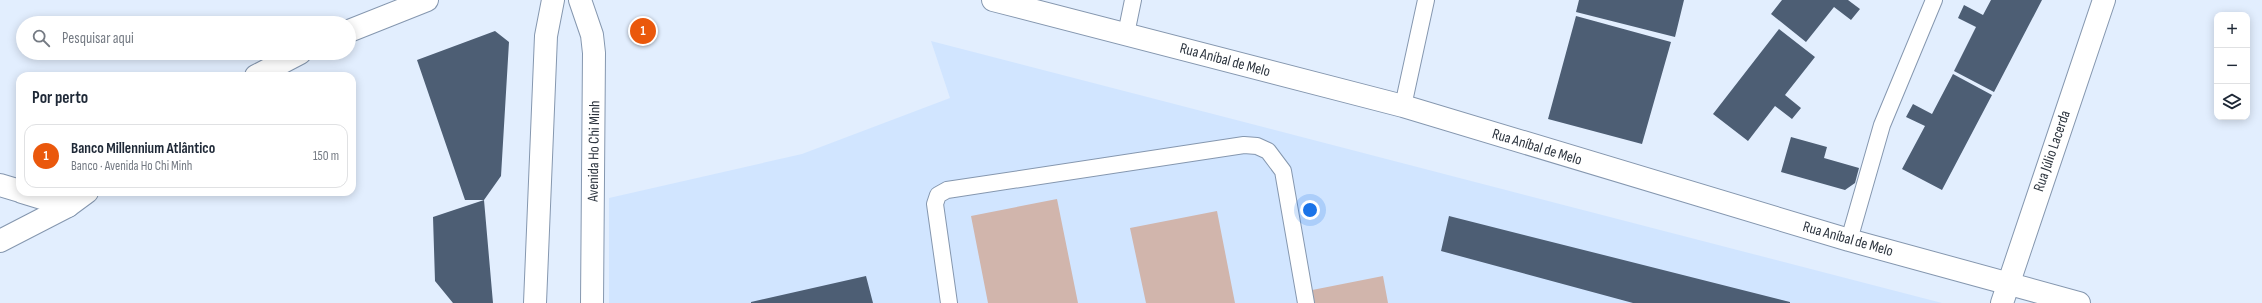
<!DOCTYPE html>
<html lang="pt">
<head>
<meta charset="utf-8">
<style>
	body { margin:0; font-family:"Sofia Sans Condensed",sans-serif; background:#f2f2f3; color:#1f2937 }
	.controls { position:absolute; right:12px; top:12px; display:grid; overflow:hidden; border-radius:8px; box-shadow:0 2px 10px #0003 }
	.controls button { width:36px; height:36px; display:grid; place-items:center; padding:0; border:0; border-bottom:1px solid #e0e1e3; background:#fff; color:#1f2937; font:20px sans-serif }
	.you { position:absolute; left:1310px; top:210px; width:14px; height:14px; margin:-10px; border:3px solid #fff; border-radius:50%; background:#1a73e8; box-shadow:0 0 0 6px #1a73e833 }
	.badge { display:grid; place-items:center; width:26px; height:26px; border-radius:50%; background:#ea580c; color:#fff; font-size:13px; font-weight:700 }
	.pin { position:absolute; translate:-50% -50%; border:2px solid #fff; box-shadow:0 1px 4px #0006 }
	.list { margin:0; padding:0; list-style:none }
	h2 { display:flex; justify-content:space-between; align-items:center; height:52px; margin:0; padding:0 16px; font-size:17px }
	h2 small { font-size:13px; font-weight:400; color:#747a83 }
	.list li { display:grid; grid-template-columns:26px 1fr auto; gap:12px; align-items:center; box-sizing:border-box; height:64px; margin:0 8px 8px; padding:0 8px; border:1px solid #e0e1e3; border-radius:12px }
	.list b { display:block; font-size:15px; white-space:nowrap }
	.list p { margin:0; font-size:13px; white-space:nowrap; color:#747a83 }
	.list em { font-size:13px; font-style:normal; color:#747a83 }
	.icon { flex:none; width:22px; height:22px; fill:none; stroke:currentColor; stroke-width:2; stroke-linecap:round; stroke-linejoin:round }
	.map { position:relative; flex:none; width:2262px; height:303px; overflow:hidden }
	.search { position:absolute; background:#fff; box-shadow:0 2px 10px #0003; left:16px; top:16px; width:340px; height:44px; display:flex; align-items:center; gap:10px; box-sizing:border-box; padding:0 14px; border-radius:22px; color:#747a83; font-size:15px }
	.panel { position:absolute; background:#fff; box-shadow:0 2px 10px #0003; left:16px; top:72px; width:340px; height:124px; border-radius:12px }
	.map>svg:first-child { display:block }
	.built { fill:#d1e5ff }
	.green { fill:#d1b5ac }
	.building { fill:#4d5e74 }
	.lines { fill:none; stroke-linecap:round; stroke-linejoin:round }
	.lane-casing { stroke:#8597af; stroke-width:18 }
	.street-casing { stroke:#8597af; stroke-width:24 }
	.secondary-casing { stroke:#8597af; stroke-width:24 }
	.lane { stroke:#fff; stroke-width:16 }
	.street { stroke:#fff; stroke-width:22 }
	.secondary { stroke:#fff; stroke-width:22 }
	.labels { text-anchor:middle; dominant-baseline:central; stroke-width:4; stroke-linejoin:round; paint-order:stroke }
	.street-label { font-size:15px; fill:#2d353f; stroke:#fff }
</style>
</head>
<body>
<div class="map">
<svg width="2262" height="303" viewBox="0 0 2262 303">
	<rect width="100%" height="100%" fill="#e2eefe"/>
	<!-- built -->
	<path class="built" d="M931 41 1942 303H609V198L802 154 950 98Z"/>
	<!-- green -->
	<path class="green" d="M1057 199 1078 303H988L971 216Z
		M1217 211 1235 303H1146L1130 228Z
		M1383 276 1388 303H1299L1297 293Z"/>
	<!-- building -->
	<path class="building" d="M1579 0H1684L1675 37 1576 12Z
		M1782 0H1848L1860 9 1851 20 1834 7 1806 42 1771 14Z
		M1991 0H2042L1994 92 1954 71 1976 27 1958 18 1964 5 1983 15Z
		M1576 16 1671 42 1642 144 1548 119Z
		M1779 29 1815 57 1785 95 1801 108 1792 119 1775 106 1748 141 1713 114Z
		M495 31 509 42 501 176 484 200H465L417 60Z
		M1953 74 1992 95 1942 190 1902 169 1925 126 1906 117 1913 104 1932 114Z
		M1791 137 1827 147 1824 158 1859 168 1855 183 1845 190 1781 172Z
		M484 200 493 303H453L435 281 433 217Z
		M1449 216 1790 302V303H1633L1441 251Z
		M866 276 873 303H751V302Z"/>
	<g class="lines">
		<defs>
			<path id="lane" d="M1126 34 1133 0
				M1403 106 1426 0
				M1849 240 1882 125 1934 0
				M949 303 935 204 938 195 947 190 1244 145 1257 146 1268 151 1283 171 1306 303"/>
			<path id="street" d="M0 185 20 191
				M22 192 68 206
				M2002 303 2104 0"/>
			<path id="secondary" d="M580 0 592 35 594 53 592 303
				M993 0 1403 106 1849 240 2079 303
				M349 31 427 0
				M256 76 300 53
				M0 241 68 206 87 192
				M535 303 546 36 553 0"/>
		</defs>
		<!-- lane casing -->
		<use href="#lane" class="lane-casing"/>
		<!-- street casing -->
		<use href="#street" class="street-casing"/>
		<!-- secondary casing -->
		<use href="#secondary" class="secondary-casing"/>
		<!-- lane -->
		<use href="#lane" class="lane"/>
		<!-- street -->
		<use href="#street" class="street"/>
		<!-- secondary -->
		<use href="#secondary" class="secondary"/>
	</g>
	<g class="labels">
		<!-- street labels -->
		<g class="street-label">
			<text transform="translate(1225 60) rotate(15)">Rua Aníbal de Melo</text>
			<text transform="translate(1537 147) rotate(17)">Rua Aníbal de Melo</text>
			<text transform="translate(594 151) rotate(-89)">Avenida Ho Chi Minh</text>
			<text transform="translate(2052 151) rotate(-71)">Rua Júlio Lacerda</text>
			<text transform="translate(1848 239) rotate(16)">Rua Aníbal de Melo</text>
		</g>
	</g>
</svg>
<div class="controls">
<button>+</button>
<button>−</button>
<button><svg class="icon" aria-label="layers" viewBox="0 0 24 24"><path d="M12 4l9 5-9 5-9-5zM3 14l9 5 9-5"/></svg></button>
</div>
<div class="you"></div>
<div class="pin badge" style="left:643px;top:31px">1</div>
<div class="search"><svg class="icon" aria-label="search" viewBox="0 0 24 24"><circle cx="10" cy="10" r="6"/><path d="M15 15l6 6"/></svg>Pesquisar aqui</div>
<section class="panel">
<h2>Por perto<small></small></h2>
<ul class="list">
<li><span class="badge">1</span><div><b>Banco Millennium Atlântico</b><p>Banco · Avenida Ho Chi Minh</p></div><em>150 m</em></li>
</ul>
</section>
</div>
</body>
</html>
